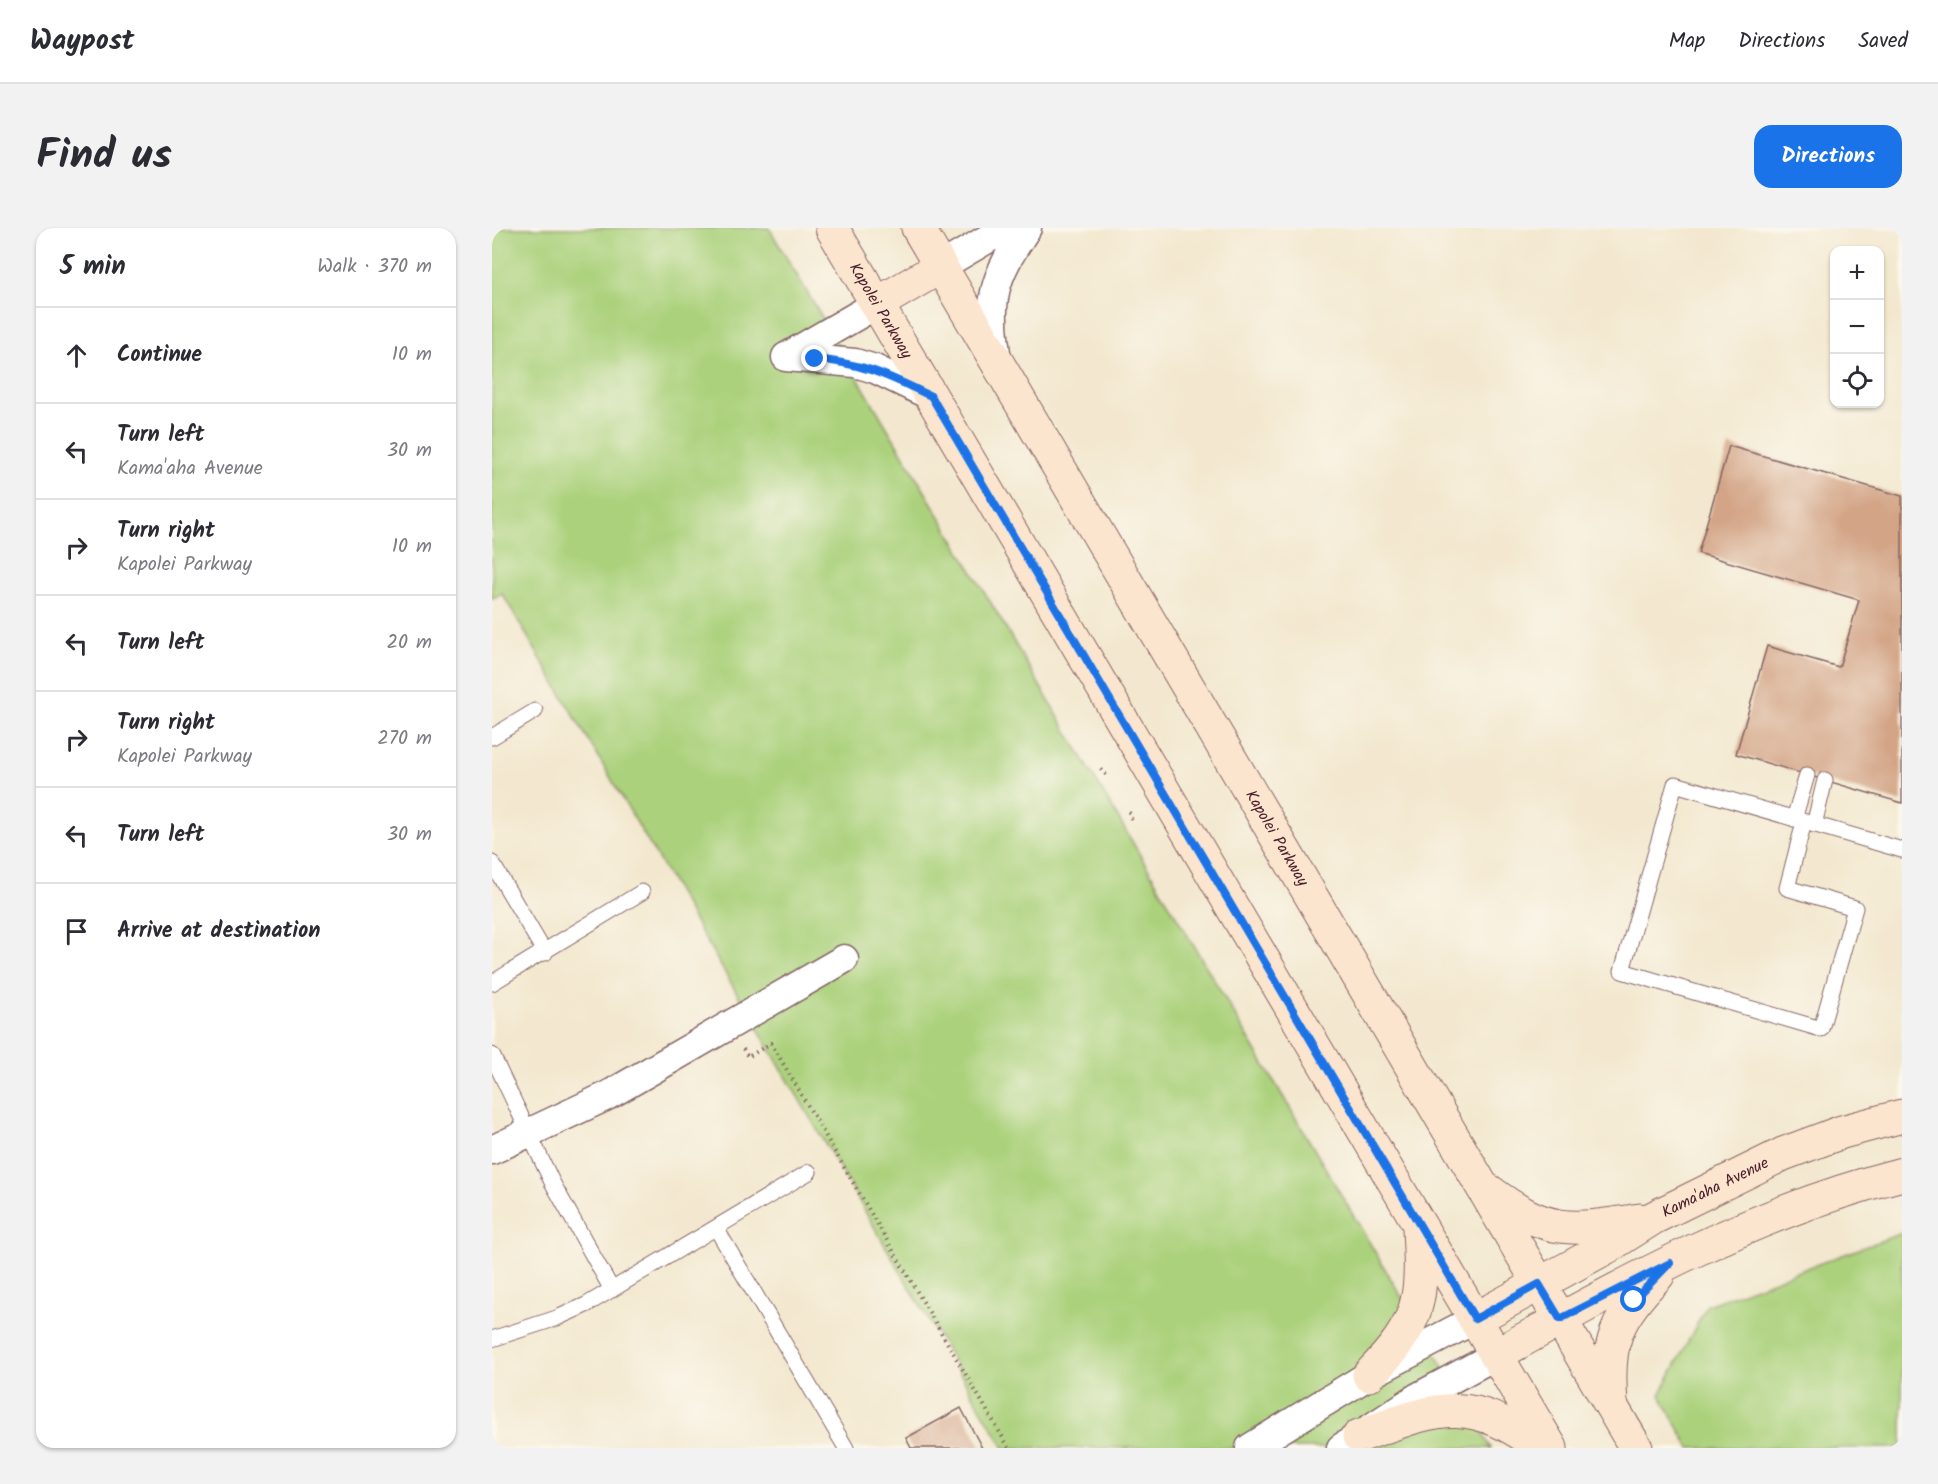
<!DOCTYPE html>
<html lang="en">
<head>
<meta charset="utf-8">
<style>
	body { margin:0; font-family:Kalam,sans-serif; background:#f2f2f3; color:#2b2b33 }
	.controls { position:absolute; right:18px; top:18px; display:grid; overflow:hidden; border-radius:12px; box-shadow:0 2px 4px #0004 }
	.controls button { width:54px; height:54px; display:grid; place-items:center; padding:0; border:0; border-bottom:2px solid #e1e1e2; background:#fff; color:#2b2b33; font:30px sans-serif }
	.stop { position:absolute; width:18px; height:18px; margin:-14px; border:4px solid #1a73e8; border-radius:50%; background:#fff }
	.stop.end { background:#1a73e8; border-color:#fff; box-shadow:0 2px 6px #0008 }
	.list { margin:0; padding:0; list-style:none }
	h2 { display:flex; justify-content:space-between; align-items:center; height:78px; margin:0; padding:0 24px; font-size:26px }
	h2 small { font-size:20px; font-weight:400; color:#7c7c81 }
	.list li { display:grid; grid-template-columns:39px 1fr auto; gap:18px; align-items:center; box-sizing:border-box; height:96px; padding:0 24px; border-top:2px solid #e1e1e2 }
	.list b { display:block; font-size:22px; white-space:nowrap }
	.list p { margin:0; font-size:20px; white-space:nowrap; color:#7c7c81 }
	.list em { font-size:20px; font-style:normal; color:#7c7c81 }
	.icon { flex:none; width:33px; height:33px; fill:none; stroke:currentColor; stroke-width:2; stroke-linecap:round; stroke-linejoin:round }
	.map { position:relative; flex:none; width:1410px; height:1220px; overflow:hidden; border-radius:18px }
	header { display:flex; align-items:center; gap:36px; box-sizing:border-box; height:84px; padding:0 30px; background:#fff; border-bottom:2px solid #e1e1e2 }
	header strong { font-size:28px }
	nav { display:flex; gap:33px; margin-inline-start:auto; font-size:21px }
	.intro { display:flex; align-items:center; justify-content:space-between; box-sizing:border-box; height:144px; padding:0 36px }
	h1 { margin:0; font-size:42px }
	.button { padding:15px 27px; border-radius:18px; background:#1a73e8; color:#fff; font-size:21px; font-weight:700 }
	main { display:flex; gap:36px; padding:0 36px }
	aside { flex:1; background:#fff; border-radius:18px; box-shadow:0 2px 4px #0004 }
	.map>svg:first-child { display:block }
	.green { fill:#abd17b; stroke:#7a7853; stroke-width:1.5 }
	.building { fill:#d3a486 }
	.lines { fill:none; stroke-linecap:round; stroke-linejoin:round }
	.lane-casing { stroke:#856564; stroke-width:17 }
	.street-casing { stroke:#856564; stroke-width:31 }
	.secondary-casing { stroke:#856564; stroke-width:35 }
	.path { stroke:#856564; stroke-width:4; stroke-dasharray:1.5 4.5; stroke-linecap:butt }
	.lane { stroke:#fff; stroke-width:15 }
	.street { stroke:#fff; stroke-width:28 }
	.secondary { stroke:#fce5cf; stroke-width:33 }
	.route { stroke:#1a73e8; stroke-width:8 }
	.labels { text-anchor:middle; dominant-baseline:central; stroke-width:4.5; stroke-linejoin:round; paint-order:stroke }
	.street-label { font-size:16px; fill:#4a1f2b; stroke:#fbf7ec }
</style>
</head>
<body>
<header>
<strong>Waypost</strong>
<nav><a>Map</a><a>Directions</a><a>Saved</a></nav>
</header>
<div class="intro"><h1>Find us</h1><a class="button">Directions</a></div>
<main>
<aside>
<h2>5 min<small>Walk · 370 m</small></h2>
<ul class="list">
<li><svg class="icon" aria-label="ahead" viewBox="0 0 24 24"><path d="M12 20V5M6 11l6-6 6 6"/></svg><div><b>Continue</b></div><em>10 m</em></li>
<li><svg class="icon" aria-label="left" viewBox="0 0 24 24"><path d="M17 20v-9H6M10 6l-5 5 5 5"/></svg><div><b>Turn left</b><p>Kama'aha Avenue</p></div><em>30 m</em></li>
<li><svg class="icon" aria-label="right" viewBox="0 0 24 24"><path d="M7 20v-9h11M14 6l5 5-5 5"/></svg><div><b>Turn right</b><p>Kapolei Parkway</p></div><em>10 m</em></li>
<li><svg class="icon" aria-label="left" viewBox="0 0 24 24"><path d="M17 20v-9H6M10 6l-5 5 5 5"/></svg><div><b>Turn left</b></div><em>20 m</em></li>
<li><svg class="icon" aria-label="right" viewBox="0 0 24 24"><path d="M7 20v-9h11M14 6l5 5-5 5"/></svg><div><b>Turn right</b><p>Kapolei Parkway</p></div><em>270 m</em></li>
<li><svg class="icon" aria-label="left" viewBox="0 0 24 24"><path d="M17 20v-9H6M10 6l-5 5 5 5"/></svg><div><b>Turn left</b></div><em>30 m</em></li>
<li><svg class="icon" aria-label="arrive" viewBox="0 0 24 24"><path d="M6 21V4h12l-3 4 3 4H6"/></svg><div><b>Arrive at destination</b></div></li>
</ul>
</aside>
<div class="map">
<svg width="1410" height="1220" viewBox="0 0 1410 1220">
	<rect width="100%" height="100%" fill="#fbf7ec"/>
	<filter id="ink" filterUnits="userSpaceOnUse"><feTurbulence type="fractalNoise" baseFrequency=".0167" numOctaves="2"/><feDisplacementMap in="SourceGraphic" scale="12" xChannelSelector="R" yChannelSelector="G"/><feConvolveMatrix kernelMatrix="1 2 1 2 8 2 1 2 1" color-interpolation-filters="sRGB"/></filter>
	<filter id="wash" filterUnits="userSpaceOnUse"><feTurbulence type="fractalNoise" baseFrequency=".008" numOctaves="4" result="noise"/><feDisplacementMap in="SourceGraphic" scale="24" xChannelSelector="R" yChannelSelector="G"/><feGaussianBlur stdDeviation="1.35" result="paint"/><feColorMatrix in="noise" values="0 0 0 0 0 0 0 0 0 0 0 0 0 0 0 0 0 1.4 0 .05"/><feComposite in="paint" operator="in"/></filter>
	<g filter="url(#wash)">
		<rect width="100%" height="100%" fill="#f3e8cf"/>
		<!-- green -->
		<path class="green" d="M0 0H277L999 1220H512L10 365 0 371Z
			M1410 1005V1220H1198L1168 1167 1215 1077Z"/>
		<g id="blocks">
			<!-- building -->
			<path class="building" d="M1237 218 1410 268V575L1244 526 1275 418 1347 439 1367 372 1206 325Z
				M469 1180 490 1220H419L414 1210Z"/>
		</g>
	</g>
	<g filter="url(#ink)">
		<use href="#blocks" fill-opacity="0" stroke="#856564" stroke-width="1.5"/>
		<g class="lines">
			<defs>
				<path id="lane" d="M0 509 43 483
					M1302 591 1315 547
					M1312 594 1295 660 1363 680 1329 801 1130 743 1183 556 1410 622
					M1322 597 1333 552
					M0 635 53 725
					M0 755 150 664
					M0 827 60 954 120 1062
					M224 1000 354 1220
					M0 1111 65 1090 94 1077 317 944"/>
				<path id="street" d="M448 39 514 0
					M294 129 363 135 383 141 439 168
					M294 129 385 76
					M505 131C495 71 501 50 535 0
					M0 922 115 868 352 731
					M758 1220 877 1147 983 1091
					M849 1220 926 1169 1004 1127"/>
				<g id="secondary">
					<path id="s1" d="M340 0 1059 1220"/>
					<path id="s2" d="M426 0 1144 1220"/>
					<path d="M385 76 448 39"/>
					<path d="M997 963C1056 1007 1078 1003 1148 992"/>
					<path id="s3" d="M983 1091 1117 1018 1161 990 1291 926 1350 904 1410 888"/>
					<path d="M1004 1127C1134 1054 1265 983 1410 946"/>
					<path d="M877 1147C929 1094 931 1073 927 1000"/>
					<path d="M1119 1175C1114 1114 1123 1091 1166 1047"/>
					<path d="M867 1208C948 1179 976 1165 1050 1220"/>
				</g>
			</defs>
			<!-- lane casing -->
			<use href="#lane" class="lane-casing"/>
			<!-- street casing -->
			<use href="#street" class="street-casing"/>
			<!-- secondary casing -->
			<use href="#secondary" class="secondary-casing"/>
			<!-- path -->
			<path class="path" d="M609 541 617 550
				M637 584 641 595
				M251 821 256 829 279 815 517 1220"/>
			<!-- lane -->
			<use href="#lane" class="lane"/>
			<!-- street -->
			<use href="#street" class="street"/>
			<!-- secondary -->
			<use href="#secondary" class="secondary"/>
		</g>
	</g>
	<g class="lines" filter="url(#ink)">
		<!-- route -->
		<path class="route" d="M323 131C374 136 394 147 439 168L983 1091 1047 1056 1068 1091 1178 1035 1142 1072"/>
	</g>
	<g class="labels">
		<!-- street labels -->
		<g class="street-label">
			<text stroke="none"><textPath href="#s1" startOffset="96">Kapolei Parkway</textPath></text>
			<text stroke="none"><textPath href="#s2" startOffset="708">Kapolei Parkway</textPath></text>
			<text stroke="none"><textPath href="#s3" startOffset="274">Kama'aha Avenue</textPath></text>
		</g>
	</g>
</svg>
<div class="controls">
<button>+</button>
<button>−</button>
<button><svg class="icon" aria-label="locate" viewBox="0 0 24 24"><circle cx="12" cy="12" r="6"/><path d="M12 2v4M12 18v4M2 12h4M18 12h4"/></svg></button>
</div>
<div class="stop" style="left:1142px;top:1072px"></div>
<div class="stop end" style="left:323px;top:131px"></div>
</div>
</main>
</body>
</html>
